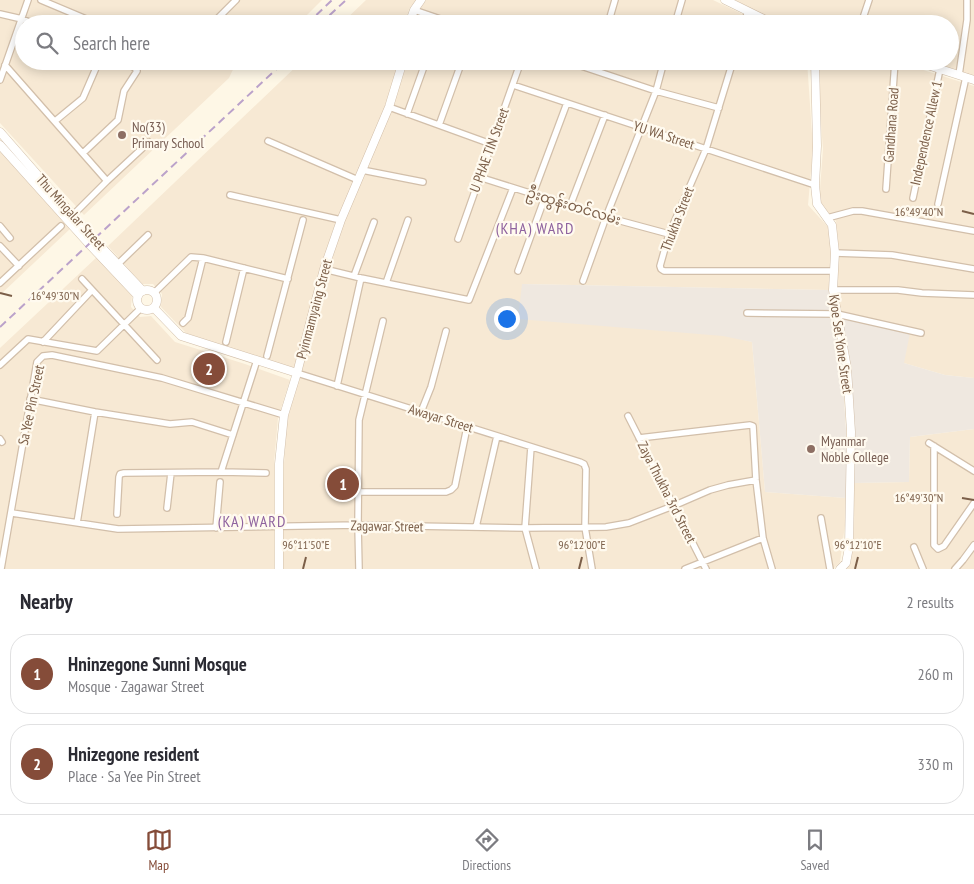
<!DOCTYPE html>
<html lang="en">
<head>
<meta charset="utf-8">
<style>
	body { margin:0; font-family:"PT Sans Narrow","Noto Sans Myanmar",sans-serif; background:#f7f7f7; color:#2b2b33 }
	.you { position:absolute; left:506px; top:318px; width:18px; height:18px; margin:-12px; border:4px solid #fff; border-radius:50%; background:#1a73e8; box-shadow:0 0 0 8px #1a73e833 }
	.badge { display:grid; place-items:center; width:32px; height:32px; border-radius:50%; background:#854c39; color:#fff; font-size:16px; font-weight:700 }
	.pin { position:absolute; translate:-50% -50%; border:2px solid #fff; box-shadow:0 1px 5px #0006 }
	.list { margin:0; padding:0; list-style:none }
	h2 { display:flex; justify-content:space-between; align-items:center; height:65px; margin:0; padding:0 20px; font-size:21px }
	h2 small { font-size:16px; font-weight:400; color:#7c7c81 }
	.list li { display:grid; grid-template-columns:32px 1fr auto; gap:15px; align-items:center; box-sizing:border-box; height:80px; margin:0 10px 10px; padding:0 10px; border:1px solid #e1e1e2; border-radius:20px }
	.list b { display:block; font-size:19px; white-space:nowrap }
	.list p { margin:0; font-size:16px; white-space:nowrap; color:#7c7c81 }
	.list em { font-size:16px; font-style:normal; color:#7c7c81 }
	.icon { flex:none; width:28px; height:28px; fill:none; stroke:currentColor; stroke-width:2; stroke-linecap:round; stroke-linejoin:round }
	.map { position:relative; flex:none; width:974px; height:569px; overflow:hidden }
	.search { position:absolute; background:#fff; box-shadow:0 2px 12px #0003; left:15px; right:15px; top:15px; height:55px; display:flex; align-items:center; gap:12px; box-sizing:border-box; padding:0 18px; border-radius:28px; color:#7c7c81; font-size:19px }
	.sheet { height:245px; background:#fff }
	nav { display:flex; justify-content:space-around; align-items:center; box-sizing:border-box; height:70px; border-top:1px solid #e1e1e2; background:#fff; font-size:14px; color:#7c7c81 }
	nav a { display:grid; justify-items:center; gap:2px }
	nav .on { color:#854c39 }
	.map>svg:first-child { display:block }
	.residential { fill:#f7e9d4 }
	.industrial { fill:#efe8e0 }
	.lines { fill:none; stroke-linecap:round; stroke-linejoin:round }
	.minor-casing { stroke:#d2bfaa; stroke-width:8 }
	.tertiary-casing { stroke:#d2bfaa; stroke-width:9 }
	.minor { stroke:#fff; stroke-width:5.5 }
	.tertiary { stroke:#fff; stroke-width:8 }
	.rail { stroke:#bba2ca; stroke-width:2; stroke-dasharray:8 5; stroke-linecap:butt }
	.ticks { fill:none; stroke:#7b5e48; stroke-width:2 }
	.education-dot { fill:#8d6e63; stroke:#fffaef; stroke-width:2 }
	.labels { text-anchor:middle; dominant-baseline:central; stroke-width:4.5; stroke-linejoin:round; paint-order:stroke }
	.street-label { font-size:14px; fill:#7b5e48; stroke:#fffaef }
	.education-label { font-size:14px; fill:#785e54; stroke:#fffaef; text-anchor:start }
	.quarter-label { font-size:16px; letter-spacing:1px; fill:#8f639f; stroke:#fffaef }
	.ticks-label { font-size:12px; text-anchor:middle; fill:#7b5e48; stroke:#fffaef; stroke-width:4.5; stroke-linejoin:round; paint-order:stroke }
</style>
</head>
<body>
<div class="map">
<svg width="974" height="569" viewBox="0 0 974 569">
	<rect width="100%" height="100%" fill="#fef7e6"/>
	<!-- residential -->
	<path class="residential" d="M0 0H322L298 24H279L260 16 256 24H24V61H237L229 78 84 215 0 123Z
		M366 0H416L409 9 405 24H341Z
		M426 0H713L763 24H413L416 14 423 3Z
		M735 0H974V76L927 61H950V24H782L767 18Z
		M302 61H400L386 106 335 224 319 273 294 370 186 333 161 307 162 294 153 284H142L108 246Z
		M408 61H807L813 148 808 205 829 228 832 253 829 290 523 284 752 342 765 492 846 498 845 525 840 562 833 569H283L282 521 284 463 287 419 300 377 327 274 344 221 391 112Z
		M816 61H895L974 86V378L945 375 904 363 842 318 836 290 839 251 836 221 819 202 823 149Z
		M0 149 71 228 0 295Z
		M97 257 132 295 131 307 140 317 151 316 175 342 245 364 290 380 278 418 274 463V569H0V348Z
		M974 429V569H846L850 565 853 548 854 483 909 482 910 437Z"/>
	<!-- industrial -->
	<path class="industrial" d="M522 284 829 290 842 368 846 431V498L765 492 752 342 723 336 518 319Z
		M842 318 910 333 904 363 945 375 974 378V429L910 437 909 482 854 483 855 431 850 369Z"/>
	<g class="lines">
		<defs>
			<path id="minor" d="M41 0 98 24
				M414 10 455 24
				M0 14 22 19 34 24
				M212 24 236 0
				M608 24 615 0
				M675 24 682 0
				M744 24 748 11
				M861 24 869 0
				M566 61 656 91 719 108
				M733 61 706 149 669 234 660 266 661 269 664 271H834
				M5 65 107 181
				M592 69 595 61
				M959 75 967 20V0
				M0 80 28 0
				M513 85 815 185
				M389 107 491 144
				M407 114 426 61
				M55 121 83 98 99 61
				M439 125 462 61
				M268 141 358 180
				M83 153 118 120 124 91 137 71 135 68 120 61
				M362 170 423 182
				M479 177 606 217 669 234
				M886 189 895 61
				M533 194 567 103
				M230 195 341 220
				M913 198 940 69
				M938 204 966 77
				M570 206 605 115
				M71 217 107 181 149 142
				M827 218 853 211H862L974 231
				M0 226 10 238
				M458 239 521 61
				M0 246 19 266
				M835 253 892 255 974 269
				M118 264 148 235
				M324 269 361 278 469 300 513 188
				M518 271 545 197
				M354 276 374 222
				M82 279 157 360
				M583 281 606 217 656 91 664 61
				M0 283 61 226
				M386 283 408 220
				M833 290H898L922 293 974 295
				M154 293 191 257 203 258 288 279
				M747 313 837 314 921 333
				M183 323 188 318 203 258
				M43 342 92 290
				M226 342 244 268
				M267 356 303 220
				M0 365 28 339 97 351 141 308
				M297 373 580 462 584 464 586 469 585 527 592 569
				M337 386 361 278
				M30 399 95 412 170 424 192 422 233 435
				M421 412 431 387 446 331
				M628 416 706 569
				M639 438 750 425 753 426 756 480 763 538 772 569
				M0 439 2 442
				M929 443 974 471
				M934 446V545L938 549 944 546 974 503
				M531 447 525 528 536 569
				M221 472 266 473
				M358 492H446L451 490 455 486 467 427
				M167 508 171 473
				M12 513 118 529 358 525 525 528 606 527 629 523 673 506 710 490 728 485 756 480
				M117 514 119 477 120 474 124 473 221 472 257 360
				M821 518 830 569
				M77 523 95 412
				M476 527 497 436
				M216 528 220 482
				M914 547 923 569
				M1 569 37 362 43 356 52 355 162 378 284 415
				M359 569 358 525 359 420 383 321
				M685 569 763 538
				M955 569 963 560 974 545"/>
			<path id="tertiary" d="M725 0 774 24
				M409 24 414 10 421 0
				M815 61 817 146 815 185 817 204 832 225 835 253 833 290 847 368 851 432 849 547 846 563 840 569
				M915 61 974 80
				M0 132 91 236 143 291
				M0 145 89 244 138 296
				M137 300a10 10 0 1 1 20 0a10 10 0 1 1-20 0Z
				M154 308 181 336 297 373
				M279 569V464L284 415 297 373 324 269 341 220 389 107 403 61"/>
		</defs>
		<!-- minor casing -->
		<use href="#minor" class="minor-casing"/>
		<!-- tertiary casing -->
		<use href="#tertiary" class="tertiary-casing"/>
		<!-- minor -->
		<use href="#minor" class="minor"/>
		<!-- tertiary -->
		<use href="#tertiary" class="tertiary"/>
		<!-- rail -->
		<path class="rail" d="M307 24 332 0
			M320 24 346 0
			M0 327 285 61"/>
	</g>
	<!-- ticks -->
	<path class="ticks" d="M962 211 974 214M0 293 12 296M962 498 974 500M303 569 306 557M579 569 582 557M855 569 858 557"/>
	<!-- markers -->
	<g class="education-dot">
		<circle cx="122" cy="135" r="5"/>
		<circle cx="811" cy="449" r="5"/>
	</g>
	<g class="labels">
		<!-- street labels -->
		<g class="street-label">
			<text transform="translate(891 125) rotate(-86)">Gandhana Road</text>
			<text transform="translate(926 133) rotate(-78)">Independence Allew 1</text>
			<text transform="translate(664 135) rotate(18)">YU WA Street</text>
			<text transform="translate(489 150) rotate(-70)">U PHAE TIN Street</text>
			<text transform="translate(574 206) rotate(17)">ဦးထွန်းတင်လမ်း</text>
			<text transform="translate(71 212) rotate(48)">Thu Mingalar Street</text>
			<text transform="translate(677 219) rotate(-69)">Thukha Street</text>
			<text transform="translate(314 309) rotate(-75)">Pyinmamyaing Street</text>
			<text transform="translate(841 344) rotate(82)">Kyoe Set Yone Street</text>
			<text transform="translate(31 405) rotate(-78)">Sa Yee Pin Street</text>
			<text transform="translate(441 418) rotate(17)">Awayar Street</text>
			<text transform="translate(667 492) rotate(63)">Zaya Thukha 3rd Street</text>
			<text transform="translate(387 526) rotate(1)">Zagawar Street</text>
		</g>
		<!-- education labels -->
		<g class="education-label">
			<text x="132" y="127">No(33)<tspan x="132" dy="16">Primary School</tspan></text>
			<text x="821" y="441">Myanmar<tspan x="821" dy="16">Noble College</tspan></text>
		</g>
		<!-- quarter labels -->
		<g class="quarter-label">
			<text x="535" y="228">(KHA) WARD</text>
			<text x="252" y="521">(KA) WARD</text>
		</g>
	</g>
	<g class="ticks-label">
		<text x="919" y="216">16°49'40"N</text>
		<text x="55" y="300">16°49'30"N</text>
		<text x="919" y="502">16°49'30"N</text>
		<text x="306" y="549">96°11'50"E</text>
		<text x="582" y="549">96°12'00"E</text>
		<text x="858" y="549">96°12'10"E</text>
	</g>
</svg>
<div class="you"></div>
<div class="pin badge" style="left:343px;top:484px">1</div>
<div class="pin badge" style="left:209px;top:369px">2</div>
<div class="search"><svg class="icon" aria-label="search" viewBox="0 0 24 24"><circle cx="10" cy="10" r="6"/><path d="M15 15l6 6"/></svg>Search here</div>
</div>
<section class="sheet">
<h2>Nearby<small>2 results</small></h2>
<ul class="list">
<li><span class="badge">1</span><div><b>Hninzegone Sunni Mosque</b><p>Mosque · Zagawar Street</p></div><em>260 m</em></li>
<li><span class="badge">2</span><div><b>Hnizegone resident</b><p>Place · Sa Yee Pin Street</p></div><em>330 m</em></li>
</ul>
</section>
<nav>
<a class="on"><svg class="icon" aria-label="map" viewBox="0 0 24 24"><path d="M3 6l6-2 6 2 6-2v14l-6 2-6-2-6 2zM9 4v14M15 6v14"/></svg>Map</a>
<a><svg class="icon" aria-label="directions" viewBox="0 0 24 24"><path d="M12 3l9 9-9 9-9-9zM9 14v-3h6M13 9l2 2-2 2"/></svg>Directions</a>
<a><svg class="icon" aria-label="saved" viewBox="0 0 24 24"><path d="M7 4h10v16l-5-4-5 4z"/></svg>Saved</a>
</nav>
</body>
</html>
